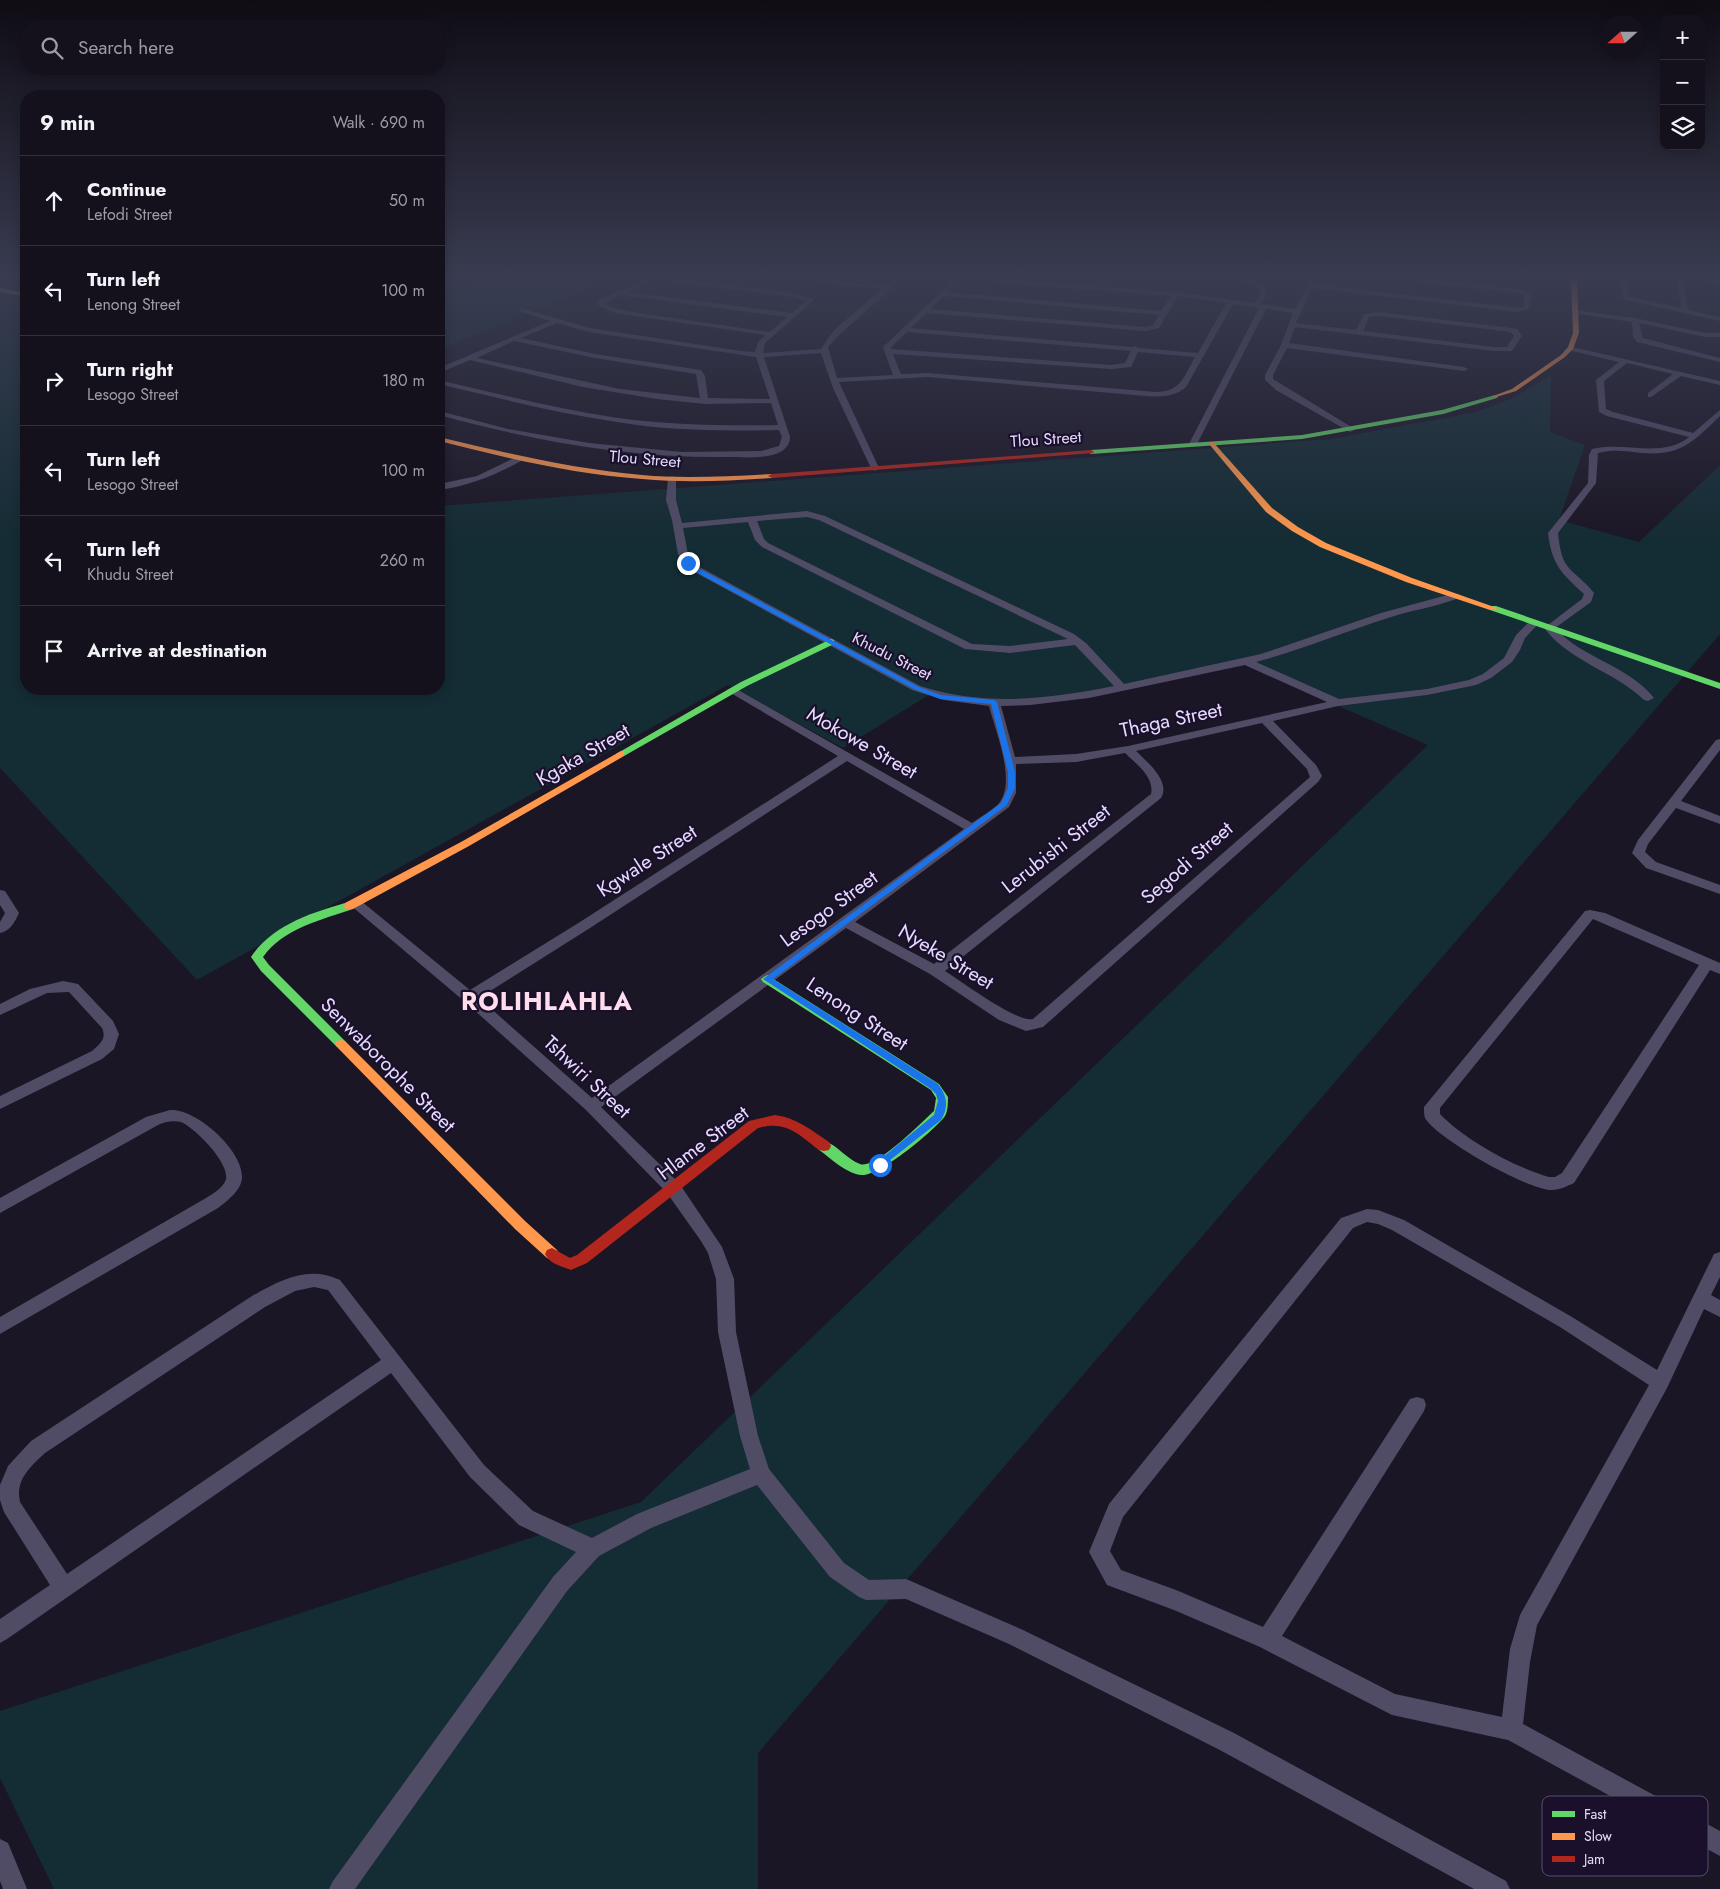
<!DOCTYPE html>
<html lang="en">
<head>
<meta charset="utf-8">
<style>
	body { margin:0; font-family:Jost,sans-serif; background:#211e29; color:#f1f3f6 }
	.controls { position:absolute; right:15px; top:15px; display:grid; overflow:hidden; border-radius:10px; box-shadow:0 2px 12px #0003 }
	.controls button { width:45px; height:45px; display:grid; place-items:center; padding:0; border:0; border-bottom:1px solid #33303b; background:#14101c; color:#f1f3f6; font:25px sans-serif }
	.compass { position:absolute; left:1600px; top:15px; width:45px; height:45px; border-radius:50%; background:#14101c; box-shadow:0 2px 12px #0003; rotate:249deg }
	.stop { position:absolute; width:15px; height:15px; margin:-11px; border:4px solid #1a73e8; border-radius:50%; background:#fff }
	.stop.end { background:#1a73e8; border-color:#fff; box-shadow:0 1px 5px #0008 }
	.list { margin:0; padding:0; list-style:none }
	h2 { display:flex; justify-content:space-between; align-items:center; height:65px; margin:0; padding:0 20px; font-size:21px }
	h2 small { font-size:16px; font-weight:400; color:#9d9da3 }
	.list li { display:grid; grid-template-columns:32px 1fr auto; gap:15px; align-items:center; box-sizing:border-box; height:90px; padding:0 20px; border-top:1px solid #33303b }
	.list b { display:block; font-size:19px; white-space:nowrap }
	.list p { margin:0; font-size:16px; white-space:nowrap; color:#9d9da3 }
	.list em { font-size:16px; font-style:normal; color:#9d9da3 }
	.icon { flex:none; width:28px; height:28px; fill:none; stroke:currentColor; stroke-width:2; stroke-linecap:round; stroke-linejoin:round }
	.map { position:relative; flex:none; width:1720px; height:1889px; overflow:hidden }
	.search { position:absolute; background:#14101c; box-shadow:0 2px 12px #0003; left:20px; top:20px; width:425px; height:55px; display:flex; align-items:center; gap:12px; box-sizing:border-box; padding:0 18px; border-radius:20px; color:#9d9da3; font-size:19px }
	.panel { position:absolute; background:#14101c; box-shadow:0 2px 12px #0003; left:20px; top:90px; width:425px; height:605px; border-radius:20px }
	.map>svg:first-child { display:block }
	.green { fill:#142c34 }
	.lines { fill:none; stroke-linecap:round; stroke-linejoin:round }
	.street { fill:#514c66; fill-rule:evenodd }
	.fast { fill:#63d668; fill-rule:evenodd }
	.slow { fill:#ff974d; fill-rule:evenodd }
	.jam { fill:#b3261e; fill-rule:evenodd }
	.route { fill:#1a73e8 }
	.labels { text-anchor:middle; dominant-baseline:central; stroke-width:4.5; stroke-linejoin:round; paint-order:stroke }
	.far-street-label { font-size:16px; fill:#e6dbff; stroke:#1a102b }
	.street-label { font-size:20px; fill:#e6dbff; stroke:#1a102b }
	.district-label { font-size:25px; font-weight:bold; letter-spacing:1px; fill:#ffddec; stroke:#1a102b }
	.key { fill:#1a102b; stroke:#574d6b; stroke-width:1 }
	.key-label { font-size:14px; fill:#e6dbff }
</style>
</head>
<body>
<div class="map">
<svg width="1720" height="1889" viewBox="0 0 1720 1889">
	<rect width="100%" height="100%" fill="#1b1625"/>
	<!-- green -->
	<path class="green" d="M439 280H447L460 285 478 280H607L439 350Z
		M26 295V689H439V506L1331 439 1477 412 1513 398 1551 375 1550 432 1585 445 1559 520 1639 542 1720 465V634L758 1753V1889H54L0 1778V1711L641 1502 1428 745 1237 662 1064 698 997 703 932 693 843 748 728 685 197 980 0 768V301Z"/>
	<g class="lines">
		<!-- street -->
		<path class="street" d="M645 280H653L628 292 792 313 806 301 794 297 672 282 669 280H685L795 293 813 299V301L765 343 763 353 821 349 834 330 882 289 820 282 817 280 886 286 893 280H900L891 289 840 334 828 347 837 378 893 375 883 347 954 280H960L948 292 1161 311 1171 296 991 282 988 280H1012L1176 292 1254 303 1262 291 1261 288 1241 280H1249L1267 287 1268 291 1261 304 1295 309 1310 280H1316L1314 284 1518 308 1523 307 1525 296 1519 293 1419 282 1416 280H1433L1520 289 1532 295 1528 309 1518 312 1312 288 1296 323 1356 330 1364 314 1379 312 1504 327 1517 329 1522 336 1512 351H1494L1295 327 1289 343 1464 367 1468 369 1464 371 1287 348 1273 375V379L1353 428 1354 430 1350 432 1276 390 1265 380V375L1281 345 1293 313 1266 309 1197 444 1190 446 1189 444 1259 308 1233 304 1186 387C1175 397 1160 397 1146 396L928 377 839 382 879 468 875 471 871 468 833 388 821 353 764 357 790 437C789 462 746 457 728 457 629 458 534 441 439 415V411L508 429 589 443 682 452 761 451 779 446 782 437 779 430C725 431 670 431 617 422 557 413 498 398 439 384V380C498 394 558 409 618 418 671 425 725 426 778 425L771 403 705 404 657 399 583 387 470 360 439 373V368L550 321 519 311V309L521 308 590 328 741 351 755 352 758 342 766 335 615 313 598 305 597 302 601 299ZM620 295 787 317 770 332 632 312 617 309 604 304ZM944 296 1159 315 1153 325 1146 327 930 309ZM1178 296 1226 303 1198 353 1139 348 1136 346 1133 347 911 328 926 313 1146 331 1159 328ZM1379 316 1504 331 1512 333 1514 336 1507 347H1494L1363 331 1369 317ZM557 323 589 332 756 357 770 399 708 398 705 376 701 370 595 354 521 338ZM907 332 1131 351 1125 363 1111 365 891 349V347ZM514 341 595 358 696 374 700 398 620 389 477 358ZM1138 352 1195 357C1184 376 1181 392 1156 392L928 373 901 374 893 354 1111 369 1131 367Z
			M1619 280H1625L1630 297 1681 308 1677 280H1683L1688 310 1720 317V321L1626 300 1623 298Z
			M1696 280H1720V284Z
			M1575 310 1635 318 1705 333H1720V337H1705L1639 323 1643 338 1720 358V362L1637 342 1633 337 1632 322 1573 313V311Z
			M1568 346 1720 381V385L1681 376 1651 397H1648V393L1673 374 1627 363 1604 381 1606 409 1613 412 1693 433 1720 410V416C1693 442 1681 456 1642 453 1627 451 1613 449 1598 453L1596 483 1558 533C1562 574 1572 566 1594 593L1591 602 1555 628C1583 659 1628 665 1654 698L1648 701 1644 700C1614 671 1570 662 1544 628L1582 599 1584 594C1561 573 1552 565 1548 533L1588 483 1589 455 1592 449C1624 441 1662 459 1689 437L1607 416 1599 412 1596 380 1619 362 1568 350Z
			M518 456 521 457V461C495 475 469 486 439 490V484L477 476Z
			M672 476 676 479V500L682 523 807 511 825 516 1074 634 1086 643 1124 684 1261 654 1381 613 1451 594H1459V598C1436 607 1411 610 1388 618 1344 632 1301 650 1256 662L1339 699 1427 689 1469 680 1483 674 1504 658 1516 635 1530 621 1534 620 1539 623 1525 638 1520 650 1512 662 1491 678 1476 685 1427 695 1338 706 1273 721 1316 765 1322 776 1318 782 1043 1027 1026 1031 999 1020 930 974 846 928 601 1107 679 1183 722 1247 734 1279 736 1332 758 1436 769 1469 844 1563 869 1580 906 1579 1023 1630 1234 1733 1506 1881 1510 1889H1474L1218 1749 1009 1644 906 1599 866 1600 859 1597 830 1577 757 1485 651 1528 599 1556 567 1591 355 1889H329L333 1881 553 1577 576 1552 519 1525 470 1477 391 1373 7 1639 0 1643V1619L50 1585 4 1512 0 1500V1485L8 1466 31 1441 252 1296C281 1280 308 1265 340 1280L484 1465 533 1511 592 1538 637 1514 750 1469 740 1436 718 1332 716 1279 708 1253 701 1241 667 1193 586 1110 464 1001 349 904 351 901H361L470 990 580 922 838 756 729 692 727 690 733 687 972 823C980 817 994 810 1000 802 1016 779 995 730 989 706L944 700 912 690 687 568 678 554 672 520 666 500 668 479ZM807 517 819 520 1068 639 1010 646 972 644 768 543 764 539 757 521ZM748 522 755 540 762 547 965 649 1010 653 1075 645 1114 686C1047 699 987 707 920 686L694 564 688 554 683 528ZM1245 665 1327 702 1128 746 1076 754 1015 757 1001 706 1030 705 1089 698ZM1262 723 1307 769 1310 777 1033 1019C1017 1023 961 981 945 971L1161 798C1171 781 1147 762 1136 751ZM1125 753C1135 763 1155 777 1151 794L934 964 855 922 1009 807 1016 793V764L1076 762ZM847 761 964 829 592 1098 479 998 590 928ZM314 1287 328 1290 381 1360 67 1574 20 1502C15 1480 30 1467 45 1453L265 1307 295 1291Z
			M1720 739V750L1681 801 1720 816V824L1676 808 1648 844 1645 852 1656 862 1720 885V894L1646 868 1632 853 1638 840 1716 740Z
			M0 890 5 891 19 913C15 922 10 931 0 933V922L5 913 0 905Z
			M1590 910 1605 913 1720 963V974L1710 970 1574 1183C1567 1186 1560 1190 1552 1190 1529 1191 1436 1138 1425 1118 1424 1115 1424 1111 1424 1107L1585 911ZM1593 919 1699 965 1562 1173 1555 1177H1549C1514 1167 1465 1140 1440 1114V1108Z
			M63 981 78 984 113 1021 119 1034 114 1049 102 1059 0 1109V1096L92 1051C100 1044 107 1039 102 1028L69 992 47 993 0 1015V1004L30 989Z
			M170 1110C196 1108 244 1151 242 1178 241 1191 227 1201 218 1208L0 1334V1317L206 1198C213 1194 224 1187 226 1179 229 1162 195 1128 181 1122 173 1120 164 1122 158 1125L0 1213V1198L146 1117Z
			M1367 1209 1378 1210 1404 1220 1572 1317 1657 1370 1714 1254 1720 1252V1277L1711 1295 1720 1300V1317L1704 1309 1667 1388 1537 1625 1530 1662 1523 1724 1720 1831V1856L1508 1740 1392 1715 1260 1647 1174 1610 1107 1585 1089 1552 1109 1504 1341 1218ZM1367 1222 1378 1224 1392 1230 1560 1327 1649 1385 1520 1615 1510 1649 1502 1717 1395 1694 1282 1636 1424 1411 1426 1405 1424 1399 1417 1397 1410 1399 1263 1627 1176 1590 1121 1570 1110 1551 1123 1517 1353 1228Z
			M0 1839 8 1843 27 1889H3L0 1881Z"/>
		<!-- fast -->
		<path class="fast" d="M0 288 26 293V297L0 292Z
			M1495 395 1498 397 1497 398 1443 414 1302 439 1091 454 1088 452 1091 450 1302 435 1442 410Z
			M1490 606H1496L1720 683V689L1490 610Z
			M831 639 834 640V644L747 686 624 756H618L616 754 741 682Z
			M349 902 354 906 353 909C321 920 284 928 263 957L269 965 345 1041 347 1044 345 1047H337L261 971 251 957C272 925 313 912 349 902Z
			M767 975 939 1084 948 1097C948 1103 948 1111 945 1116 935 1130 880 1176 862 1175 846 1174 831 1158 819 1150L817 1146 819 1142 824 1141C838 1145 846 1159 860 1164 875 1170 922 1122 934 1111L936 1098 931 1090 763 982 761 979Z"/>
		<!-- slow -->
		<path class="slow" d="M1571 280H1577L1579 333 1573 349 1565 357 1516 391 1493 398V396L1512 389 1561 355 1568 347 1573 333Z
			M439 437C506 453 573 469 642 475 685 479 729 476 772 474L776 476 772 478C729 481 685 483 642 479 573 474 506 458 439 441Z
			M1209 442H1213L1272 508 1298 527 1326 543 1412 578 1497 608 1496 610H1490L1406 582 1320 547 1292 531 1266 512 1209 444Z
			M621 751 624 752V756L469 846 353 909H345L344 906 345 903 461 842Z
			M341 1040 345 1041 525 1221 557 1250 559 1254 557 1258 552 1260 547 1258 515 1229 337 1047 335 1044 337 1041Z"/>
		<!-- jam -->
		<path class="jam" d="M1091 450 1094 452 1093 453 772 478 768 476 772 474Z
			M775 1115C797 1118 811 1130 829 1142L831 1146 829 1150 824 1151 819 1150C798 1134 786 1120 758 1128L587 1263 571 1270C561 1266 550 1264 545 1254L547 1250 552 1248 570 1258 577 1255 749 1121Z"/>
	</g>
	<!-- sky -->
	<linearGradient id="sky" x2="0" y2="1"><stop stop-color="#0f0c14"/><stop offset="0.51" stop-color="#393c51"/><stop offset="1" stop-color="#393c51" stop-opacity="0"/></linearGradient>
	<rect width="1720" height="544" fill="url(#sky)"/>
	<!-- route -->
	<path class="route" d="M685 562H690L698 568 919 687 941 695 994 700 997 702 1015 772V788L1007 805 773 979 938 1084C947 1095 949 1107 941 1120L880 1168 877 1167V1162L934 1115 938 1101 936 1094 931 1089 763 979 1001 803 1008 788V772L991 704 940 699 914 689 694 571 685 564Z"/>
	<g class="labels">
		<!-- far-street labels -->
		<g class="far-street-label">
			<text transform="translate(1046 439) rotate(-4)">Tlou Street</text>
			<text transform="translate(645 459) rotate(5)">Tlou Street</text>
			<text transform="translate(892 656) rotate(27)">Khudu Street</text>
		</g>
		<!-- street labels -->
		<g class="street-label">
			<text transform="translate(1171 720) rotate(-12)">Thaga Street</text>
			<text transform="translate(862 743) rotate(30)">Mokowe Street</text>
			<text transform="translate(583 755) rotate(-30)">Kgaka Street</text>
			<text transform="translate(1056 849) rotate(-38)">Lerubishi Street</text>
			<text transform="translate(647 861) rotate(-33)">Kgwale Street</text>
			<text transform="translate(1187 863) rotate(-41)">Segodi Street</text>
			<text transform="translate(829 909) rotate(-36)">Lesogo Street</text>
			<text transform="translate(946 957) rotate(31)">Nyeke Street</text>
			<text transform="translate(857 1014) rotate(33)">Lenong Street</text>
			<text transform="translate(388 1065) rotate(45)">Senwaborophe Street</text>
			<text transform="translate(587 1077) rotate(43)">Tshwiri Street</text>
			<text transform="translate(703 1143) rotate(-37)">Hlame Street</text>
		</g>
		<!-- district labels -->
		<g class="district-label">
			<text x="547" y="1001">ROLIHLAHLA</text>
		</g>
	</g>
	<!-- legend -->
	<rect x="1542" y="1796" width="166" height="80" rx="8" class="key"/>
	<rect x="1552" y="1811" width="23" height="6" fill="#63d668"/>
	<rect x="1552" y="1833" width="23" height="7" fill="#ff974d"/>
	<rect x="1552" y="1856" width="23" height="6" fill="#b3261e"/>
	<g class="key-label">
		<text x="1584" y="1819">Fast</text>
		<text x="1584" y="1841">Slow</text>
		<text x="1584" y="1864">Jam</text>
	</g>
</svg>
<div class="controls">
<button>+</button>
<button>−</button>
<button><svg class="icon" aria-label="layers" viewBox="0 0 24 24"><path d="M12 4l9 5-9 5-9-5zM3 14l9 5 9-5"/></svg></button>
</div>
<svg class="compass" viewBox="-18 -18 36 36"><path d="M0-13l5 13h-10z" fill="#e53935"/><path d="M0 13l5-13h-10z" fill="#9d9da3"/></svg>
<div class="stop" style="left:880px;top:1165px"></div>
<div class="stop end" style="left:688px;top:563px"></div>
<div class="search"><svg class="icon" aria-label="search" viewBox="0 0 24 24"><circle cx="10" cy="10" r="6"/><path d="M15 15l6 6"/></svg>Search here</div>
<section class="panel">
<h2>9 min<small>Walk · 690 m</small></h2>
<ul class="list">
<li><svg class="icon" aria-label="ahead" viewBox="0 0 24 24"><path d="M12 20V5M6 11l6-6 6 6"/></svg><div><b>Continue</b><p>Lefodi Street</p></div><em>50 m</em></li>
<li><svg class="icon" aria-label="left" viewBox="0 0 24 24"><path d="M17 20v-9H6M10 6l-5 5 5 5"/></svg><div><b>Turn left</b><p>Lenong Street</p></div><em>100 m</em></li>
<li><svg class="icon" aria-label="right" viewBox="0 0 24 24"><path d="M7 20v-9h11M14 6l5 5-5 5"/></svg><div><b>Turn right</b><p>Lesogo Street</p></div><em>180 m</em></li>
<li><svg class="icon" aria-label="left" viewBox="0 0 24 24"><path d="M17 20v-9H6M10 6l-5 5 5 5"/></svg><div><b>Turn left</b><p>Lesogo Street</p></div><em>100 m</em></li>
<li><svg class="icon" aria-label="left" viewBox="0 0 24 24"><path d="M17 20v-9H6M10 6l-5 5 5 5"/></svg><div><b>Turn left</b><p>Khudu Street</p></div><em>260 m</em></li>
<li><svg class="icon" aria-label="arrive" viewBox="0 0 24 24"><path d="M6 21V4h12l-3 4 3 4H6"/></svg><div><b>Arrive at destination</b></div></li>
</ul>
</section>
</div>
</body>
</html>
